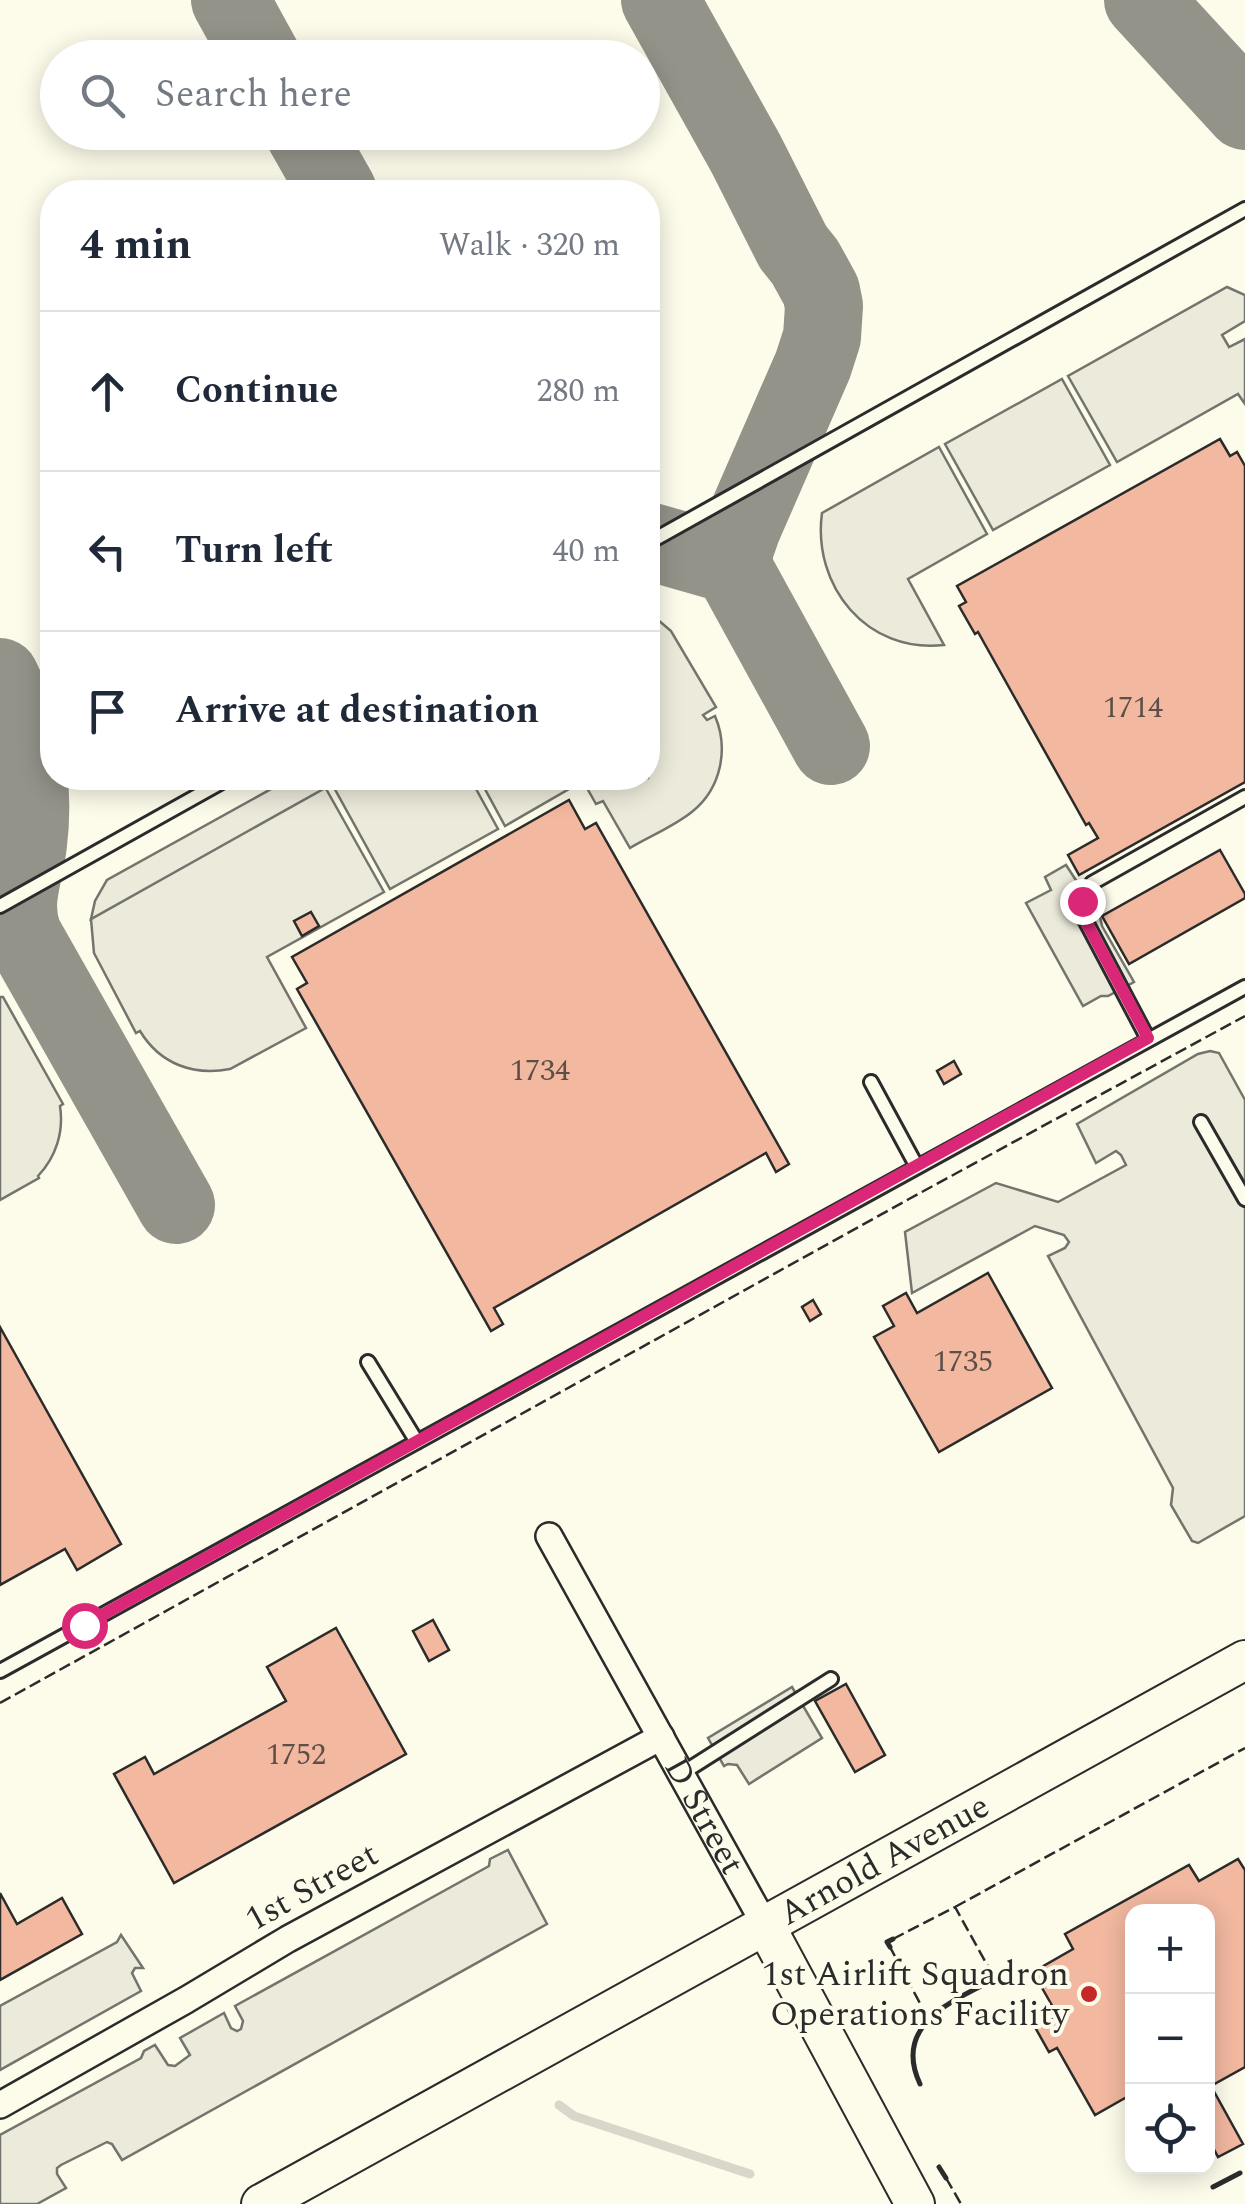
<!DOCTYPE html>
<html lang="en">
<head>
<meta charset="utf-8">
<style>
	body { margin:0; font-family:Spectral,serif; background:#f6f6f7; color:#1f2937 }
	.controls { position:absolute; right:30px; bottom:30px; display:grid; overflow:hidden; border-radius:20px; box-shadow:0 5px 25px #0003 }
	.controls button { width:90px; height:90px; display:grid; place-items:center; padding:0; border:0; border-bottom:2px solid #e0e1e3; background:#fff; color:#1f2937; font:50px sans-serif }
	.stop { position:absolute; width:30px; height:30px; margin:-22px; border:8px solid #db2777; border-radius:50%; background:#fff }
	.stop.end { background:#db2777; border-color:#fff; box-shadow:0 2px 10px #0008 }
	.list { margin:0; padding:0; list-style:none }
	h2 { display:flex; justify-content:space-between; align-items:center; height:130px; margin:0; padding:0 40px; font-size:42px }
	h2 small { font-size:32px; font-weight:400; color:#747a83 }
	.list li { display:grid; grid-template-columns:65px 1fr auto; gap:30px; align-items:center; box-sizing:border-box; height:160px; padding:0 40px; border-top:2px solid #e0e1e3 }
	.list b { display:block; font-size:38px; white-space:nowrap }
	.list em { font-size:32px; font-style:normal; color:#747a83 }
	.icon { flex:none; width:55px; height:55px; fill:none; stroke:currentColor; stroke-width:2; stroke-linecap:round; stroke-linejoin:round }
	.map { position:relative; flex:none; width:1245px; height:2204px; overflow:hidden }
	.search { position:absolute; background:#fff; box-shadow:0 5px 25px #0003; left:40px; top:40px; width:620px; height:110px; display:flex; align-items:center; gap:25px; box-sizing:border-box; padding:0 35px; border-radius:55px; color:#747a83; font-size:38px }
	.panel { position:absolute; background:#fff; box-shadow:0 5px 25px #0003; left:40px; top:180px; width:620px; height:610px; border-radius:40px }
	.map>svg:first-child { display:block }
	.green { fill:#ecebdb; stroke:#74746e; stroke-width:2.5 }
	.parking { fill:#eceadb; stroke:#74746e; stroke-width:2.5 }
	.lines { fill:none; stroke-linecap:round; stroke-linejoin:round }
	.stream { stroke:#d8d7c9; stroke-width:9 }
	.taxiway { stroke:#94938a; stroke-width:78 }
	.building { fill:#f2b8a0; stroke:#2b2b2b; stroke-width:2.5 }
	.lane-casing { stroke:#2b2b2b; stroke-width:18 }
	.street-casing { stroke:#2b2b2b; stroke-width:30 }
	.secondary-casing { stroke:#2b2b2b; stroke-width:42 }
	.lane { stroke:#fdfbea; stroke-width:12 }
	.street { stroke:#fdfbea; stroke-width:25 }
	.secondary { stroke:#fdfbea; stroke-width:38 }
	.fence { stroke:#2b2b2b; stroke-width:2.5; stroke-dasharray:12 5; stroke-linecap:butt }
	.wall { stroke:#2b2b2b; stroke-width:5 }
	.route { stroke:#db2777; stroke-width:12 }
	.poi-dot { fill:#c62828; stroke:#fdfbea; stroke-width:4 }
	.labels { text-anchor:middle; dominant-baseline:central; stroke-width:8; stroke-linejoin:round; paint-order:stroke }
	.number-label { font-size:30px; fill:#5d4e48 }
	.street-label { font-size:35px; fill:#2b2b2b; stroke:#fdfbea }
	.poi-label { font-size:35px; fill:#2b2b2b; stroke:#fdfbea; text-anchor:end }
</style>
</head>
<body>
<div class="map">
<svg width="1245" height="2204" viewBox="0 0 1245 2204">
	<rect width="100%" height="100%" fill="#fdfbea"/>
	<!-- green -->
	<path class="green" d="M1227 287 1245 295V321L1222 335 1229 347 1245 339V404L1238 394 1117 462 1068 376Z
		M1062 379 1110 465 993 530 945 444Z
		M939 447 987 534 908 579 944 645C867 654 812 586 822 513Z
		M650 613 671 631 716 707 703 715 707 720 715 716C729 749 721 788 693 811 675 826 650 836 630 848L603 801 596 804 583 781 505 826 479 778H648V614Z
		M343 778H470L498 829 390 889 332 784Z
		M325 787 384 892 267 957 306 1028 230 1069C193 1076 160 1064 140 1031L136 1033 94 953 91 919Z
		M0 997H3L63 1104 60 1106C64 1132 56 1157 38 1176L39 1178 0 1200Z"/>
	<!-- parking -->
	<path class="parking" d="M291 778H343L91 919 95 901 107 880Z
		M1066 865 1100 917 1102 926 1134 982 1108 996H1101L1083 1006 1026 903 1051 890 1045 877Z
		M1210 1051 1219 1053 1245 1100V1516L1198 1543 1192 1541 1171 1505 1173 1488 1048 1256 1065 1248 1069 1242 1064 1235 1035 1226 912 1293 905 1232 996 1183 1058 1202 1126 1165 1121 1155 1116 1151 1096 1163 1077 1124 1198 1054Z
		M792 1687 822 1738 749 1784 737 1765 728 1764 724 1766 708 1738Z
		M508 1850 547 1924 122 2160 112 2144 107 2142 61 2165 57 2168V2174L66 2188 37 2204H0V2135L141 2058 144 2051 155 2045 168 2065 175 2066 190 2055 180 2038 224 2013 231 2028 237 2031 241 2029 243 2021 235 2006 489 1866 490 1859Z
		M121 1935 143 1968H135L132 1973 141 1991 0 2070V2006L117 1942Z"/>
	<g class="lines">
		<!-- stream -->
		<path class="stream" d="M559 2105 574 2116 750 2174"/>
		<!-- taxiway -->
		<path class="taxiway" d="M230 0 262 58
			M660 0 746 154 793 247 805 262 821 291 824 306 822 337 813 365 742 528 734 551V566L736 573 831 746
			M1143 0 1245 111
			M304 132 338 192
			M648 541 725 563 736 573
			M0 677C26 728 35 788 28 844 24 878 11 901 23 935L176 1205"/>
	</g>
	<!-- building -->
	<path class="building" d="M1220 439 1230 456 1237 452 1245 466V782L1079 875 1068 855 1098 838 1089 823 1086 825 978 632 975 634 959 606 966 602 957 586Z
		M569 800 585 829 596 823 789 1164 776 1172 766 1153 494 1308 503 1324 491 1331 297 989 307 983 292 957Z
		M1220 850 1245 894V898L1129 964 1102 916Z
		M311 912 319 926 302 936 294 921Z
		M954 1061 961 1074 944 1084 937 1071Z
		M988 1273 1052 1388 939 1452 874 1337 894 1326 883 1306 906 1293 917 1313Z
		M813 1300 821 1314 810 1321 802 1307Z
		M0 1327 121 1544 77 1570 65 1549 0 1585Z
		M433 1620 449 1650 429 1661 413 1631Z
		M336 1628 406 1754 174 1883 114 1774 145 1757 154 1774 286 1701 267 1667Z
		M846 1684 885 1755 855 1772 815 1701Z
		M1238 1859 1245 1870V2067L1211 2086 1243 2144 1218 2157 1208 2138V1912H1132V2094L1095 2115 1057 2048 1049 2052 1036 2029 1058 2016 1033 1972 1073 1949 1065 1934 1189 1865 1199 1881Z
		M0 1893 17 1924 62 1898 82 1934 0 1980Z"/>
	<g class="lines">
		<defs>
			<path id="lane" d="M648 543 1245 209
				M0 906 229 778
				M1148 1039 1084 918 1082 901 1092 883 1245 797
				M871 1082 917 1167
				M1201 1122 1245 1199
				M368 1362 417 1442
				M0 1671 1245 987
				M681 1774 831 1679"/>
			<g id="street">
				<path id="s1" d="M549 1536 765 1925"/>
				<path d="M0 2105 186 2000 288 1939 661 1737"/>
			</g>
			<g id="secondary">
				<path d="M765 1925 915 2204"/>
				<path id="s2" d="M261 2204 1245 1660"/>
			</g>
		</defs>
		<!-- lane casing -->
		<use href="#lane" class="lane-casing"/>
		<!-- street casing -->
		<use href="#street" class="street-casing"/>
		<!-- secondary casing -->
		<use href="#secondary" class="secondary-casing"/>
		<!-- lane -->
		<use href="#lane" class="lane"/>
		<!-- street -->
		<use href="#street" class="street"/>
		<!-- secondary -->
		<use href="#secondary" class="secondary"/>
		<!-- fence -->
		<path class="fence" d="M0 1703 909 1199 1245 1016
			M955 1907 1245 1748
			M893 1939 955 1907 995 1979
			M890 1947 923 2009
			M946 2178 961 2204"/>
		<!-- wall -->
		<path class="wall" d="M890 1947 887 1942 893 1939
			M920 2084C892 2024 953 2001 995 1979
			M939 2167 946 2178
			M1213 2187 1240 2173"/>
	</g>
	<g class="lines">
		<!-- route -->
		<path class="route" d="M84 1625 1148 1038 1084 918 1082 901"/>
	</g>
	<!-- markers -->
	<circle class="poi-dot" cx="1089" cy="1994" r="10"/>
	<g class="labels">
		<!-- number labels -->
		<g class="number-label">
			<text x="1133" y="708">1714</text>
			<text x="540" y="1071">1734</text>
			<text x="963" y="1362">1735</text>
			<text x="296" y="1755">1752</text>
		</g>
		<!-- street labels -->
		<g class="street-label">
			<text stroke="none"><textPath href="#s1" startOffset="320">D Street</textPath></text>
			<text stroke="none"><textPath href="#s2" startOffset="712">Arnold Avenue</textPath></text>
			<text transform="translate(312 1887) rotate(-29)">1st Street</text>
		</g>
		<!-- poi labels -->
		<g class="poi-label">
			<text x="1069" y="1974">1st Airlift Squadron<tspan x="1069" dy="40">Operations Facility</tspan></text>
		</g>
	</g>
</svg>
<div class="controls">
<button>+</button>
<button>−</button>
<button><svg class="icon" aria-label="locate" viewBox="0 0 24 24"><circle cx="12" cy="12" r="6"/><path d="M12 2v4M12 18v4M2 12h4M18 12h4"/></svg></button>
</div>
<div class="stop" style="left:84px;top:1625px"></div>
<div class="stop end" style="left:1082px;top:901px"></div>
<div class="search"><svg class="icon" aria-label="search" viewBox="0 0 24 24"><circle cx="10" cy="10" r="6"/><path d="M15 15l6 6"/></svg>Search here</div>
<section class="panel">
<h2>4 min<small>Walk · 320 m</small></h2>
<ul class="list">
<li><svg class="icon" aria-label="ahead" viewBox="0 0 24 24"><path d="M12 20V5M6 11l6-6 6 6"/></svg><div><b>Continue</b></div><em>280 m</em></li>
<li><svg class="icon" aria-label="left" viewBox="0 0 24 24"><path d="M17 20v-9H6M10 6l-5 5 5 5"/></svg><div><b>Turn left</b></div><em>40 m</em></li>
<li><svg class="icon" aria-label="arrive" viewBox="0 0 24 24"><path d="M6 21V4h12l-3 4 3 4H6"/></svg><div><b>Arrive at destination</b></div></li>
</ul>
</section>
</div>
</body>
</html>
